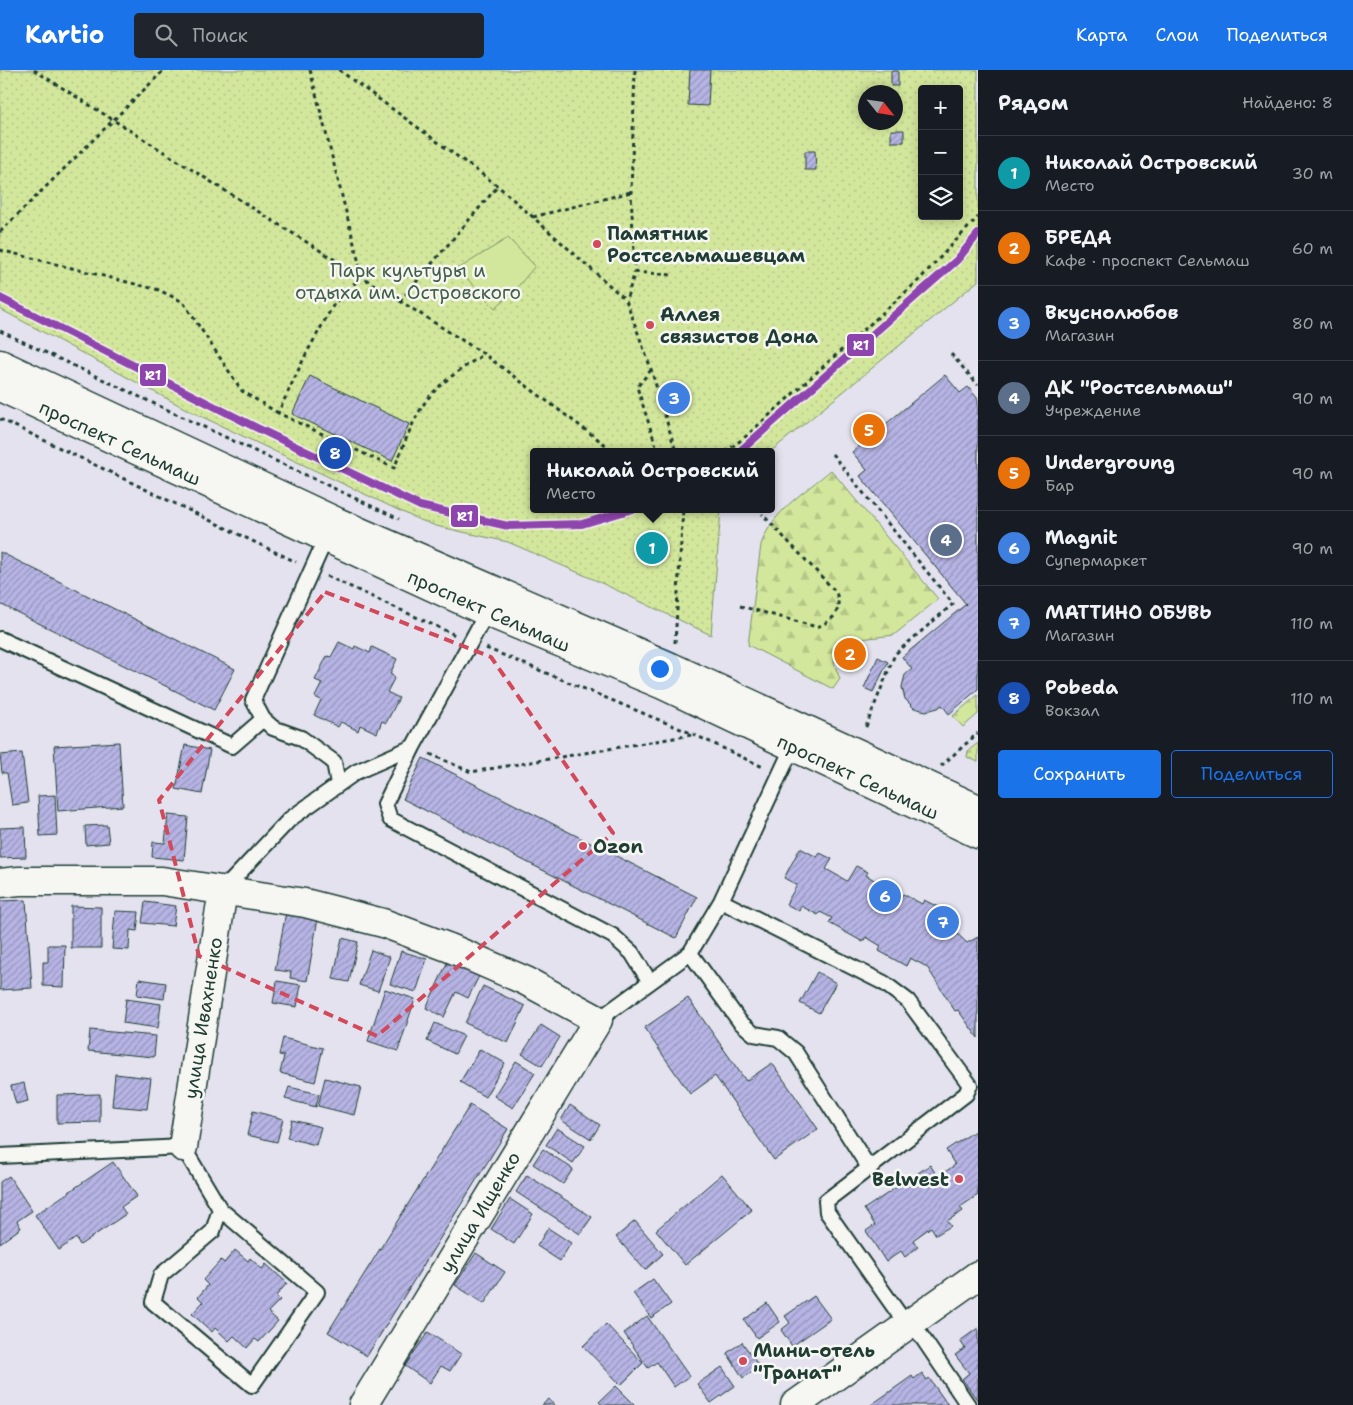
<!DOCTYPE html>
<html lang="ru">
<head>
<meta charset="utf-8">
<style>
	body { margin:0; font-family:"Shantell Sans",sans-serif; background:#20242c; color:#f1f3f6 }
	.controls { position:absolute; right:15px; top:15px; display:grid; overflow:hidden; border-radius:5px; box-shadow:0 2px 12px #0003 }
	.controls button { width:45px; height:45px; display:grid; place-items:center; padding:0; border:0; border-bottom:1px solid #363941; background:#171b24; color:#f1f3f6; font:25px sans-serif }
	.compass { position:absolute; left:858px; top:15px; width:45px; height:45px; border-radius:50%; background:#171b24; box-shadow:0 2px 12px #0003; rotate:120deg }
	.you { position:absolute; left:659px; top:598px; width:18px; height:18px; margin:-12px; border:4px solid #fff; border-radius:50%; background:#1a73e8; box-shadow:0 0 0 8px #1a73e833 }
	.badge { display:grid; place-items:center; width:32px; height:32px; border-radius:50%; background:#1a73e8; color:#fff; font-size:16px; font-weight:700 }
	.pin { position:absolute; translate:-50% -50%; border:2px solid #fff; box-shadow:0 1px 5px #0006 }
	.popup { position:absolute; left:530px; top:378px; width:245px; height:65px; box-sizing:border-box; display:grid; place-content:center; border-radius:5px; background:#171b24; filter:drop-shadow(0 1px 4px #0005); font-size:16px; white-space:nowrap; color:#9ea1a6 }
	.popup b { font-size:19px; color:#f1f3f6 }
	.popup::after { content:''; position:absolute; left:50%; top:100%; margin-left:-10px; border:10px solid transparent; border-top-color:#171b24 }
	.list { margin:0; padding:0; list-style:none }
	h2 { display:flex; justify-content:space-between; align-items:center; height:65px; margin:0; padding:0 20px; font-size:21px }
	h2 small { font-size:16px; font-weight:400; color:#9ea1a6 }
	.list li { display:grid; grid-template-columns:32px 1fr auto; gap:15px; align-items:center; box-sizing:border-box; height:75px; padding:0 20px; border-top:1px solid #363941 }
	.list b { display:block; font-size:19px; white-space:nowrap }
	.list p { margin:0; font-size:16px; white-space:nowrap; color:#9ea1a6 }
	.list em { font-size:16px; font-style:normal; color:#9ea1a6 }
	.actions { display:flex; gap:10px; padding:15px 20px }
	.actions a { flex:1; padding:11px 0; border:1px solid #1a73e8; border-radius:5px; text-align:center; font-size:18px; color:#1a73e8 }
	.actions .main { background:#1a73e8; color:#fff }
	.icon { flex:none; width:28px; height:28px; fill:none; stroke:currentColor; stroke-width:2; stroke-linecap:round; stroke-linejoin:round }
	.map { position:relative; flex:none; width:978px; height:1335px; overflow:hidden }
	header { display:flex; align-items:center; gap:30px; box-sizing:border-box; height:70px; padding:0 25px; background:#1a73e8; color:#fff }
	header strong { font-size:24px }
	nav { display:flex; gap:28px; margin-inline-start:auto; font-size:18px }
	.search { width:350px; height:45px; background:#20242c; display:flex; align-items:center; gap:12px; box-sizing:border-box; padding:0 18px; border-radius:5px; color:#9ea1a6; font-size:19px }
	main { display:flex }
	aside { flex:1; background:#171b24 }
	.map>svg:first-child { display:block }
	.grass { fill:url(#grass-dots); stroke:#799268; fill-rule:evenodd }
	.forest { fill:url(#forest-firs); stroke:#799268 }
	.garden { fill:#d3e79c; stroke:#799268 }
	.building { fill:url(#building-hatch); stroke:#1f3d34 }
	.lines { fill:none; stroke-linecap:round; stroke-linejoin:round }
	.lane-casing { stroke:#1f3d34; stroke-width:18 }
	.street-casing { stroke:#1f3d34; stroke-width:31 }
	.secondary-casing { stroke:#1f3d34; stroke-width:31 }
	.path { stroke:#1f3d34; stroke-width:3; stroke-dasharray:4 4; stroke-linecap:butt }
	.lane { stroke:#f6f6f2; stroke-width:14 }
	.street { stroke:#f6f6f2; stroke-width:28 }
	.secondary { stroke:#f6f6f2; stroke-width:28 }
	.rail-1-casing { stroke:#f6f6f2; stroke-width:11 }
	.rail-1 { stroke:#8e44ad; stroke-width:8 }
	.marked { fill:none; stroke:#d1495b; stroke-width:4; stroke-dasharray:10 6; stroke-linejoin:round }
	.poi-dot { fill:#d1495b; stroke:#f6f6f2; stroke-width:2 }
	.labels { text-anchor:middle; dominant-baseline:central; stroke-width:5; stroke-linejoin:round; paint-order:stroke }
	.poi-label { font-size:19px; font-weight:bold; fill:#1f3d34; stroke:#f6f6f2; text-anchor:start }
	.park-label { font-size:19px; fill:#435f49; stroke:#f6f6f2 }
	.street-label { font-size:19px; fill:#1f3d34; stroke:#f6f6f2 }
	.line-badge { stroke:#f6f6f2; stroke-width:2 }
	.badge-label { font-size:14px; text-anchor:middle; font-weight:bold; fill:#fff }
</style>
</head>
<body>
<header>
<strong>Kartio</strong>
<div class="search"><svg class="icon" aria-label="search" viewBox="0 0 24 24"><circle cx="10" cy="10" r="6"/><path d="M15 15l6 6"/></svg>Поиск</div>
<nav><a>Карта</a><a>Слои</a><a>Поделиться</a></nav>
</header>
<main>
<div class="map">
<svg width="978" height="1335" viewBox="0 0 978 1335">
	<defs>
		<pattern id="grass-dots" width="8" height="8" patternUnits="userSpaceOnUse" patternTransform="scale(1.25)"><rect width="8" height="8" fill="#d3e79c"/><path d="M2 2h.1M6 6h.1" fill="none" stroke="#b5c787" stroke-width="1.8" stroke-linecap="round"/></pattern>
		<pattern id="forest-firs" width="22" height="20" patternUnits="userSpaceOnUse" patternTransform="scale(1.25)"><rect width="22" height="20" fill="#d3e79c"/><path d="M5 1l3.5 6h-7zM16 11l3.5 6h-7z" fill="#b5c787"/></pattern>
		<pattern id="building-hatch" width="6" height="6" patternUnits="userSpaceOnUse" patternTransform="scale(1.25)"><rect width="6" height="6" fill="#b7b4e5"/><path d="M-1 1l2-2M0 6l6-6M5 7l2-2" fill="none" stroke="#9494ba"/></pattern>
	</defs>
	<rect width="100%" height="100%" fill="#e3e2ee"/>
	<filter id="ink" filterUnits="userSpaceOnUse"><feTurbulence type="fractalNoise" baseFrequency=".02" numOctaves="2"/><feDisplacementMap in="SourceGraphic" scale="10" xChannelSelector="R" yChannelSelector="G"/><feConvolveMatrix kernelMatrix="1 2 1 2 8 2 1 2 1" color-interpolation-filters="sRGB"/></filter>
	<g filter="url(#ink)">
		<!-- grass -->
		<path class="grass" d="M0 0H978V211L770 382H533V439H721L711 565 593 509 508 472 436 456 415 448 190 341 0 239ZM922 19H959V146H922ZM866 22H896V52H866Z"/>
		<!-- forest -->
		<path class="forest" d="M831 400 938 529 894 565 836 572 834 593 840 609 833 619 748 575 761 475C772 441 804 423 831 400Z
			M978 625V644L963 657 953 646Z
			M978 673V692L967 687 968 681Z"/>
		<!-- garden -->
		<path class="garden" d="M508 168 535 196 515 220 495 238 458 199Z"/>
		<!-- building -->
		<path class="building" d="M690 0H710L708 36 688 35Z
			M891 1H898V16H891Z
			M891 60H904V72H891Z
			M805 81H815L816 100H805Z
			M945 305 960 323 968 317 978 329V619L949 644 942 635 938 638 926 641 914 638 905 629 902 617 905 605 912 599 902 587 966 534 860 406 867 400 852 382Z
			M310 306 409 354 392 391 292 344Z
			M0 482 235 599 214 640 0 534Z
			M339 572 354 579 355 576 370 583 372 577 397 589 390 604 395 607 387 622 399 628 386 653 382 651 377 663 360 655 358 661 341 652 338 657 314 645 321 630 315 627 322 613 315 610 327 586 331 587Z
			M838 573 864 576 862 594 836 592Z
			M878 587 888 592 873 622 864 618Z
			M119 672 123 736 58 741 54 676Z
			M185 675 210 680 202 724 176 719Z
			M22 683 28 733 12 735 7 703H2L0 685Z
			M423 688 697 827 676 868 403 729Z
			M55 725 57 765 40 766 38 726Z
			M168 745 188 747 184 790 152 787 153 772 165 773Z
			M107 755 109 773 86 775 85 756Z
			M25 757 26 787 0 788V758Z
			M800 778 817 787 820 783 832 789 826 799 847 811 856 796 868 802 866 805 884 816 883 819 900 829 903 824 922 834 924 830 938 837 933 847 948 855 967 873 978 867V968L958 940 955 941 927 897 910 888 906 896 879 881 881 876 866 867 863 872 829 853 832 848 820 842 818 845 801 836 799 841 786 834 797 815 784 808Z
			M26 830 32 918 0 920V831Z
			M145 832 176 836 173 856 142 853Z
			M71 836 101 837V878H71Z
			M115 841 139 842 137 861 130 860 129 880 112 879Z
			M286 842 318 848 307 911 290 908 291 902 275 900Z
			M342 868 358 872 349 912 333 909Z
			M48 875H65L64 917 43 916V892H48Z
			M371 880 390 887 378 921 359 915Z
			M401 881 427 889 416 922 390 914Z
			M448 891 479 906 468 928 456 922 444 947 426 938Z
			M817 902 836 913 819 943 800 933Z
			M139 909 166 913 164 929 137 925Z
			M277 911 301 915 297 937 273 933Z
			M483 916 525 936 508 973 465 953Z
			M385 919 415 929 398 981 368 971Z
			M688 928 746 1011 772 993 818 1059 774 1090 715 1006 690 1024 644 958Z
			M126 929 161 934 158 958 123 953Z
			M435 953 464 966 455 984 427 971Z
			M541 955 560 967 542 996 522 984Z
			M90 960 156 966 154 987 88 981Z
			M283 968 323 978 315 1012 280 1003 284 986 279 985Z
			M480 979 505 993 485 1027 460 1012Z
			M516 991 535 1003 513 1038 494 1026Z
			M115 1004 151 1008 147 1039 112 1036Z
			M325 1008 361 1017 354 1045 318 1036Z
			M24 1013 28 1031 16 1034 11 1016Z
			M289 1017 319 1024 316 1037 285 1029Z
			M100 1024V1052L57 1053V1025Z
			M470 1035 508 1059 367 1286 328 1262Z
			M570 1035 600 1055 591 1069 561 1050Z
			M253 1041 283 1049 277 1072 247 1065Z
			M292 1050 321 1057 316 1075 287 1068Z
			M557 1058 585 1076 573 1093 546 1075Z
			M978 1059V1125L960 1137 963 1141 947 1151 951 1156 936 1165 931 1157 913 1170 918 1177 905 1187 901 1181 886 1192 866 1161 875 1155 864 1139 930 1095 938 1107 955 1095 946 1080Z
			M543 1079 573 1099 563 1114 533 1094Z
			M113 1092 137 1126 121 1137 126 1144 80 1175 76 1168 59 1180 35 1145Z
			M722 1104 752 1140 685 1195 656 1160Z
			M527 1105 592 1147 580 1164 516 1122Z
			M9 1106 32 1141 17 1151 21 1158 0 1173V1112Z
			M510 1129 533 1144 514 1174 491 1159Z
			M635 1151 663 1184 645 1200 616 1167Z
			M548 1158 571 1173 560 1191 537 1176Z
			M235 1180 248 1191 250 1188 262 1199 266 1194 287 1213 276 1226 280 1230 268 1242 278 1251 259 1272 255 1269 247 1278 234 1266 229 1271 215 1258 212 1262 192 1244 203 1232 198 1227 208 1215 203 1210 221 1190 224 1193Z
			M476 1183 505 1202 484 1234 455 1215Z
			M653 1209 671 1234 651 1248 633 1223Z
			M814 1226 831 1249 792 1276 781 1260 790 1253 785 1246Z
			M767 1233 780 1252 757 1268 744 1250Z
			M647 1246 689 1306 674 1317 657 1292 648 1298 624 1263Z
			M606 1254 643 1293 621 1315 583 1276Z
			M978 1258V1331L962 1309 969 1303 955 1285 965 1278 960 1271Z
			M428 1262 461 1284 450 1301 441 1296 430 1313 405 1296Z
			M742 1272 759 1296 743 1308 727 1283Z
			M722 1297 735 1316 711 1333 697 1314Z
			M922 1303 927 1310 929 1308 948 1335H871L912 1306 914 1309Z
			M616 1316 635 1335H602L599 1332Z
			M549 1329 554 1335H542Z"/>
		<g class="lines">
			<defs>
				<path id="lane" d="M326 468 253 630 263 649 273 658 301 668 334 692 338 714
					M0 569 232 676 263 649
					M413 677 385 734 390 749 613 866 632 883 650 912
					M223 820 290 749 356 702 413 677 487 542
					M721 831 884 913 908 931 970 1015 966 1024 826 1131 827 1142 906 1254
					M690 883 740 952 754 964 778 968 796 983 869 1098
					M598 950 690 883 721 831 793 676
					M0 1086 183 1077 220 1139 213 1161 161 1205 153 1232 252 1315 317 1222 220 1139
					M911 1251 968 1335"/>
				<path id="street" d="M0 813 19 811H162L305 833 383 853 450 878 526 911 598 950 363 1335
					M183 1077 223 820"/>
				<path id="secondary" d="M0 294 337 452 671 597 978 739
					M0 317 487 542 663 615 978 764
					M795 1335 978 1205"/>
			</defs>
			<!-- lane casing -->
			<use href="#lane" class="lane-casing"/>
			<!-- street casing -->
			<use href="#street" class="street-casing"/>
			<!-- secondary casing -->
			<use href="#secondary" class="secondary-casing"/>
			<!-- path -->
			<path class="path" d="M34 0 484 284 615 382
				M310 0 362 205
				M339 0 498 116 626 230
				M635 0 631 122 635 202 626 230 651 299 676 382
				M533 147 631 122
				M0 162 164 0
				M0 180 159 220 183 232 242 321 278 343
				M635 202 672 205
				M362 206 334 234 306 284 278 343 394 398C403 378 410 356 422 337 436 314 462 299 484 284
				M400 231 498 116
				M0 261 399 449
				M951 284 978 315
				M651 300 637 317 658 382
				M0 349 296 492
				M725 382 744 368 919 210 978 147
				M832 384 953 534 895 584 865 659
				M327 506 455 565
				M740 536 817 557C835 550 842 541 836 522L762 444
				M675 573 683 439
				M486 578 693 664 763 697
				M430 684 471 702 692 665
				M941 696 978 663"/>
			<!-- lane -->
			<use href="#lane" class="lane"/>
			<!-- street -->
			<use href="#street" class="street"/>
			<!-- secondary -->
			<use href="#secondary" class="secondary"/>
			<defs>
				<path id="rail-1" d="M0 228 255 357 420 436 508 456 582 454 633 439
					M739 382 957 190 978 164"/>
			</defs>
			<!-- rail-1 casing -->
			<use href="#rail-1" class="rail-1-casing"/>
			<!-- rail-1 -->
			<use href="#rail-1" class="rail-1"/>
		</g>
	</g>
	<!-- marked area -->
	<path class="marked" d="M325 522 491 587 613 763 377 966 199 886 159 730Z"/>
	<!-- markers -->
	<g class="poi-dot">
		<circle cx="597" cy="174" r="5"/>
		<circle cx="650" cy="255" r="5"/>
		<circle cx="583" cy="776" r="5"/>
		<circle cx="959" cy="1109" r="5"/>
		<circle cx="743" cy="1291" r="5"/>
	</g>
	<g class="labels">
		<!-- poi labels -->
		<g class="poi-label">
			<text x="607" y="163">Памятник<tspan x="607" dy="22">Ростсельмашевцам</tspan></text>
			<text x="660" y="244">Аллея<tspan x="660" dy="22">связистов Дона</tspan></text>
			<text x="593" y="776">Ozon</text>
			<text x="949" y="1109" text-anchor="end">Belwest</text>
			<text x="753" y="1280">Мини-отель<tspan x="753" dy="22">"Гранат"</tspan></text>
		</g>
		<!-- park labels -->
		<g class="park-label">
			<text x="408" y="200">Парк культуры и<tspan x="408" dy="22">отдыха им. Островского</tspan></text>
		</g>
		<!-- street labels -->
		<g class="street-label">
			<text transform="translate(120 373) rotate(25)">проспект Сельмаш</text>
			<text transform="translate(489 541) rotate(24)">проспект Сельмаш</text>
			<text transform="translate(858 707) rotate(25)">проспект Сельмаш</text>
			<text transform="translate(203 948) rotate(-81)">улица Ивахненко</text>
			<text transform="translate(480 1142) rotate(-59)">улица Ищенко</text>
		</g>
	</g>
	<g class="line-badge">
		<rect x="846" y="263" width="29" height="24" rx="5" fill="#8e44ad"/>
		<rect x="139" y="293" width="28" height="24" rx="5" fill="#8e44ad"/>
		<rect x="450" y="434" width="29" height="24" rx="5" fill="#8e44ad"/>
	</g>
	<g class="badge-label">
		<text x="861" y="280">R1</text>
		<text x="153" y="310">R1</text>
		<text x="465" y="451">R1</text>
	</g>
</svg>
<div class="controls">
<button>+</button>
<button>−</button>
<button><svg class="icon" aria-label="layers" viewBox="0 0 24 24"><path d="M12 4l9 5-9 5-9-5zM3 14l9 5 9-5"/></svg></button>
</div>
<svg class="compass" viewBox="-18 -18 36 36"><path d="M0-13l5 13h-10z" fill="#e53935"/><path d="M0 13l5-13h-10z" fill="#9ea1a6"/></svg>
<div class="you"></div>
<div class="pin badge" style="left:652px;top:478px;background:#0f9aa8">1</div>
<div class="popup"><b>Николай Островский</b>Место</div>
<div class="pin badge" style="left:850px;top:584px;background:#e8710a">2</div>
<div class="pin badge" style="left:674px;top:328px;background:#3f7fe0">3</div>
<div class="pin badge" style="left:946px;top:470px;background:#5c6f8a">4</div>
<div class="pin badge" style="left:869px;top:360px;background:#e8710a">5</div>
<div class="pin badge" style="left:885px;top:826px;background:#3f7fe0">6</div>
<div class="pin badge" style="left:943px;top:852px;background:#3f7fe0">7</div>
<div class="pin badge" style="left:335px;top:383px;background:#1a4fb4">8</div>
</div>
<aside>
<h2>Рядом<small>Найдено: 8</small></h2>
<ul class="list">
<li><span class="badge" style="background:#0f9aa8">1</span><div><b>Николай Островский</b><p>Место</p></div><em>30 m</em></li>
<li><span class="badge" style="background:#e8710a">2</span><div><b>БРЕДА</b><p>Кафе · проспект Сельмаш</p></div><em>60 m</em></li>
<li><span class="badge" style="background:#3f7fe0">3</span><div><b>Вкуснолюбов</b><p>Магазин</p></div><em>80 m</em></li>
<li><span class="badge" style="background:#5c6f8a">4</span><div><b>ДК &quot;Ростсельмаш&quot;</b><p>Учреждение</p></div><em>90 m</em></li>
<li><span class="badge" style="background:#e8710a">5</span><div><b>Undergroung</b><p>Бар</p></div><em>90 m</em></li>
<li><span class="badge" style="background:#3f7fe0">6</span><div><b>Magnit</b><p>Супермаркет</p></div><em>90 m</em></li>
<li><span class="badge" style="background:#3f7fe0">7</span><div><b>МАТТИНО ОБУВЬ</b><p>Магазин</p></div><em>110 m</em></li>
<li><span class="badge" style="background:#1a4fb4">8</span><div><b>Pobeda</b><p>Вокзал</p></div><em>110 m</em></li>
</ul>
<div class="actions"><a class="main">Сохранить</a><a>Поделиться</a></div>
</aside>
</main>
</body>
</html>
